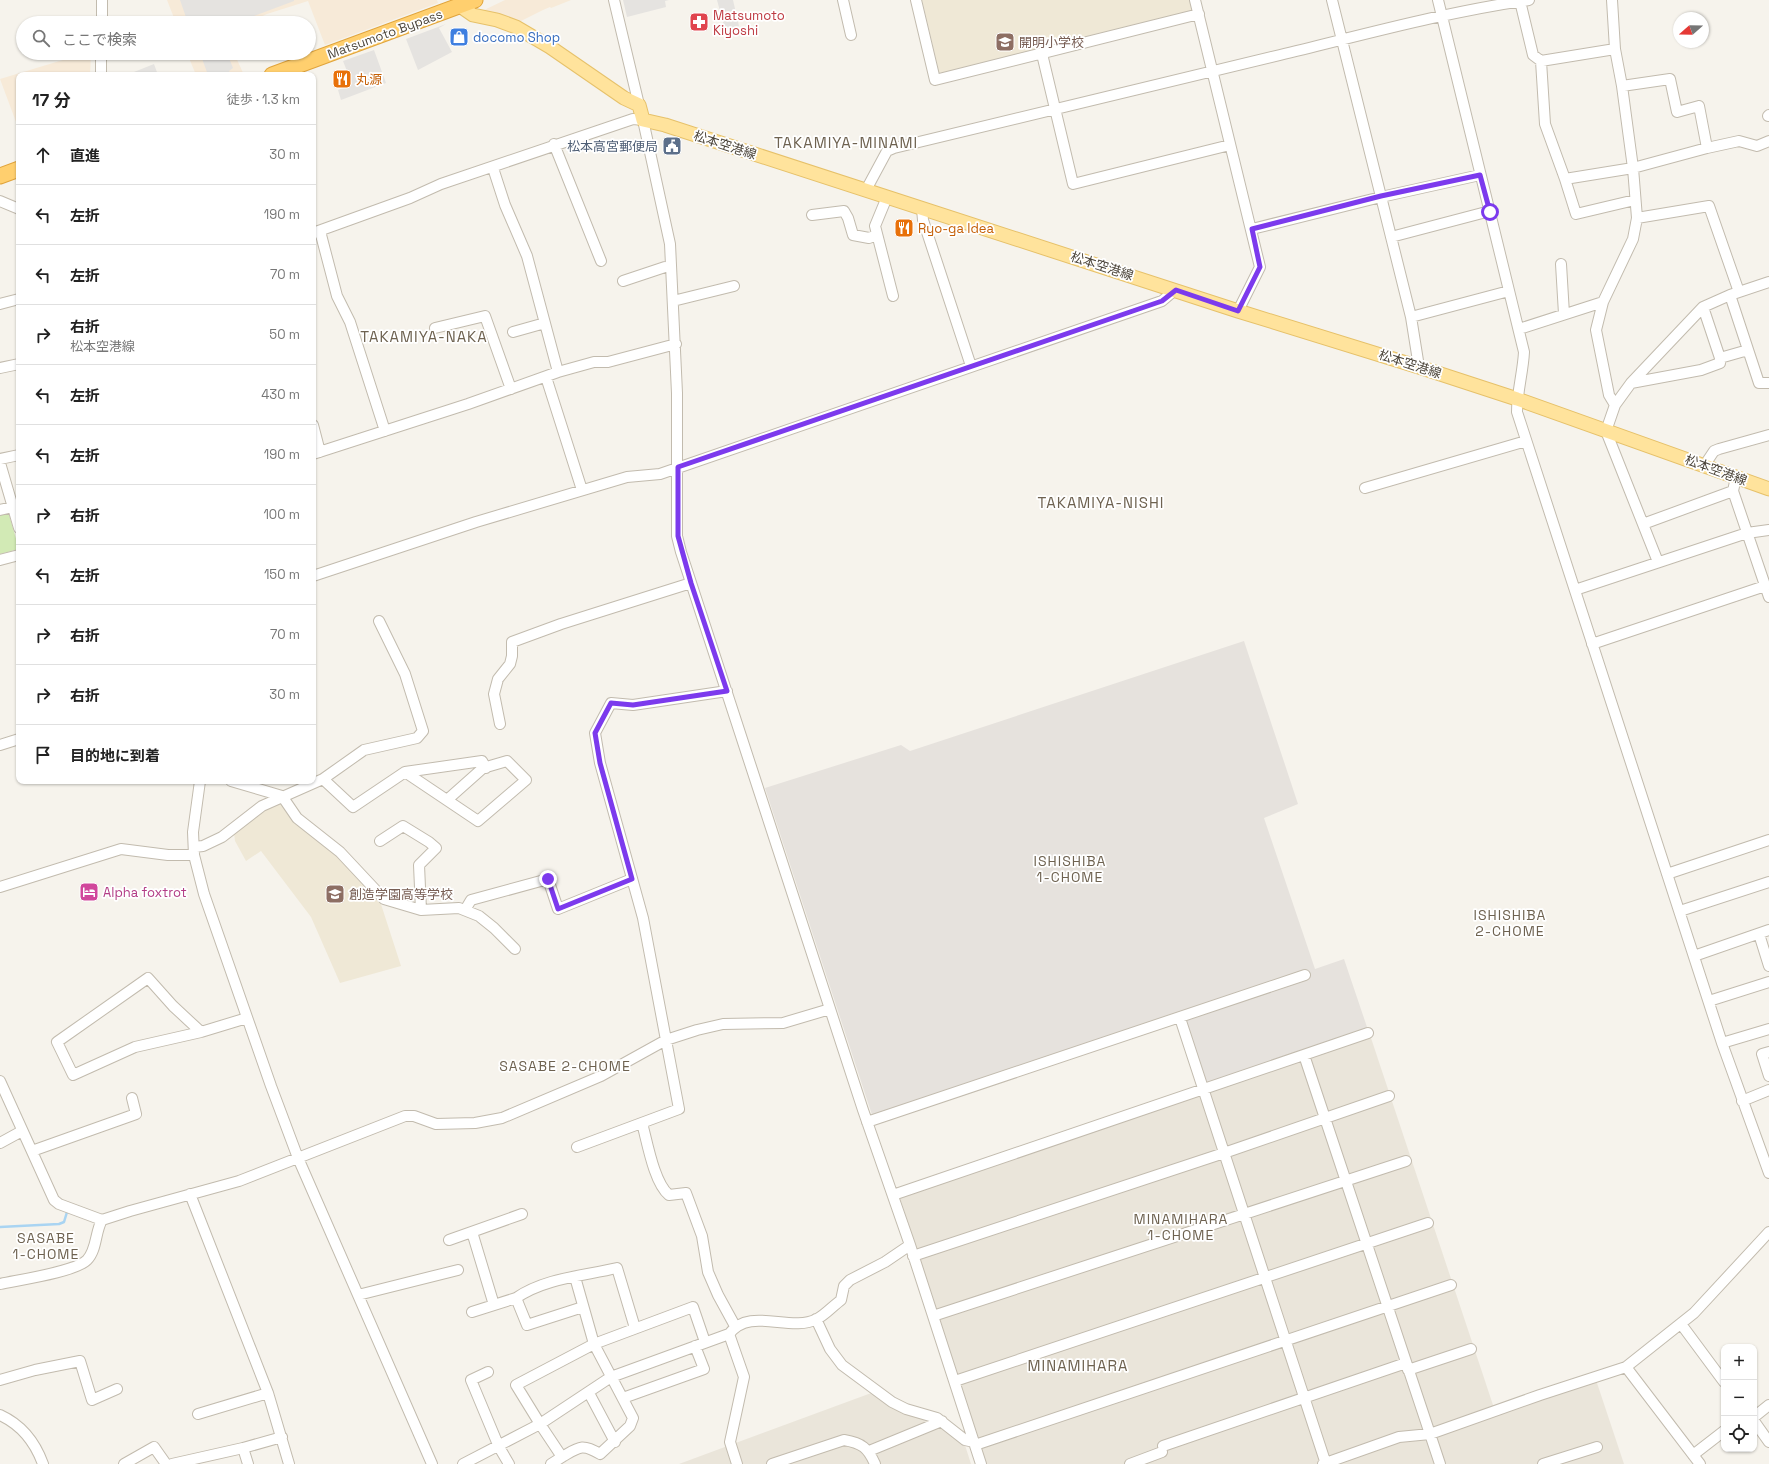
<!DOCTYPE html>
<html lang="ja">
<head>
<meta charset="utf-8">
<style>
	body { margin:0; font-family:"Space Grotesk","Noto Sans JP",sans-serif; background:#f2f2f2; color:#222 }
	.controls { position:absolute; right:12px; bottom:12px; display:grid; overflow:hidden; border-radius:8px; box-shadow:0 1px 3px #0004 }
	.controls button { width:36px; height:36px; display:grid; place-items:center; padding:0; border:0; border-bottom:1px solid #e0e0e0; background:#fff; color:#222; font:20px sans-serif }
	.compass { position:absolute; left:1673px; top:12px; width:36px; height:36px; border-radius:50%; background:#fff; box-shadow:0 1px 3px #0004; rotate:250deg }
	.stop { position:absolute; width:12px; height:12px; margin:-9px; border:3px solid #7c3aed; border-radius:50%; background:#fff }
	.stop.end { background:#7c3aed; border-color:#fff; box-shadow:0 1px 4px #0008 }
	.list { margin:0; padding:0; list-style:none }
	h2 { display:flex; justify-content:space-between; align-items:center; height:52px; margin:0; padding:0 16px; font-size:17px }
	h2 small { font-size:13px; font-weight:400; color:#767676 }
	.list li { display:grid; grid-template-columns:26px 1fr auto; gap:12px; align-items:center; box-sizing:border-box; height:60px; padding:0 16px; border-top:1px solid #e0e0e0 }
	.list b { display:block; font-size:15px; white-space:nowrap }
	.list p { margin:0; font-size:13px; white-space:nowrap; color:#767676 }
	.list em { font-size:13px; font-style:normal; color:#767676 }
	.icon { flex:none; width:22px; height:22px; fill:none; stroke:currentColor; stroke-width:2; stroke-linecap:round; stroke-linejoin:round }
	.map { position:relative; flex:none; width:1769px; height:1464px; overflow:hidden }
	.search { position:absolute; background:#fff; box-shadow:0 1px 3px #0004; left:16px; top:16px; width:300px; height:44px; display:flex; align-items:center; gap:10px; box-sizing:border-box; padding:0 14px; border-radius:22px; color:#767676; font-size:15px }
	.panel { position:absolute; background:#fff; box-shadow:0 1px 3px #0004; left:16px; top:72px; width:300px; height:712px; border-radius:8px }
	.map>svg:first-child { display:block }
	.residential { fill:#eae5da }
	.commercial { fill:#f7ead8 }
	.industrial { fill:#e6e2dd }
	.education { fill:#efe8d6 }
	.green { fill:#d2eab5 }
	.parking { fill:#e5e3e0 }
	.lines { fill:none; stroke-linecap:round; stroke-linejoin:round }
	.stream { stroke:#a9d4f2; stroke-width:2.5 }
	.minor-casing { stroke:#c2bbae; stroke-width:12 }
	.major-casing { stroke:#e6c16a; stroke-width:15 }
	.highway-casing { stroke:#e0a43c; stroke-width:17 }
	.minor { stroke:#fff; stroke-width:10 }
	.major { stroke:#ffe39c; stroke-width:13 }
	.highway { stroke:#ffcf6e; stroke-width:15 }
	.route { stroke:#7c3aed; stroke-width:5 }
	.labels { text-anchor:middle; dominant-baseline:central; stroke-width:3.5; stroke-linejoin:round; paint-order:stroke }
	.health-label { font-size:13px; fill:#be3a42; stroke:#fff; text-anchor:start }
	.street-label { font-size:13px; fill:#4b4439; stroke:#fff }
	.shop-label { font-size:13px; fill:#366cbe; stroke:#fff; text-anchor:start }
	.education-label { font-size:13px; fill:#785e54; stroke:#fff; text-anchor:start }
	.food-label { font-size:13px; fill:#c56008; stroke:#fff; text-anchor:start }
	.service-label { font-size:13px; fill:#4e5e75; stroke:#fff; text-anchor:end }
	.hotel-label { font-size:13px; fill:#b23c85; stroke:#fff; text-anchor:start }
	.neighbourhood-label { font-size:14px; letter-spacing:1px; fill:#6e6250; stroke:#fff }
	.quarter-label { font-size:15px; letter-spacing:1px; fill:#6e6250; stroke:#fff }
</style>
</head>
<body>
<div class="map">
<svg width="1769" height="1464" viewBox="0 0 1769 1464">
	<rect width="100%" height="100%" fill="#f6f3ec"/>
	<!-- residential -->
	<path class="residential" d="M1370 1035 1494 1408 1596 1380 1624 1464H986L899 1195Z
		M874 1392 928 1417 964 1442 971 1464H679Z"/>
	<!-- commercial -->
	<path class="commercial" d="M167 0H437L438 3 325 45 308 1 267 14 247 23H176Z
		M505 0H571L551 8 550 7 543 10 517 23 480 12Z
		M86 53H91L90 75H19V130L0 79Z
		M187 53H234L244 75H196Z"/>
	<!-- industrial -->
	<path class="industrial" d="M1244 641 1298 804 1264 818 1315 969 1344 959 1368 1030 1207 1083 1183 1014 873 1118 765 788 901 745 910 751Z"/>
	<!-- education -->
	<path class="education" d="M922 0H1192L1195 13 947 75 939 72Z
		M282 803 351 867 379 898 401 966 340 983 311 917 261 851 246 861 235 841 234 833 268 808Z"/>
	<!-- green -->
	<path class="green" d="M8 511 19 549 0 554V513Z"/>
	<!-- parking -->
	<path class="parking" d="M180 0H294V1L235 23H188Z
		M623 0H669L665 1 666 7 627 17Z
		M717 0H733L739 26 725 30Z
		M446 24 439 28 452 52 418 70 406 39Z
		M374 50 386 83 341 100 338 90 352 84 343 61Z
		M200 53H227L233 68 229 71 231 75H208Z
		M154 64 158 75H117L134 72Z"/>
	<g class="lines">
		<!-- stream -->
		<path class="stream" d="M0 1227 59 1224 64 1222 67 1212"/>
		<defs>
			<path id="minor" d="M614 0 639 105
				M843 0 851 35
				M916 0 935 80 1199 14
				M1195 0 1260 267 1238 311
				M1332 0 1411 317 1419 367
				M1438 0 1524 352C1523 372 1517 392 1517 412L1722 1043 1769 1173
				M1612 0 1615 49 1622 86 1633 168 1637 218 1633 239 1603 302 1596 330 1609 395 1615 405
				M1520 1 1533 55 1541 61 1545 124 1565 179 1633 168 1707 148 1699 106 1677 112 1670 79 1622 86
				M102 23V0
				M1042 54 1073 184 1230 145
				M1541 61 1615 49
				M101 75V53
				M1768 116 1769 115
				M554 144 601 261
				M1707 148 1739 141 1757 146 1769 141
				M493 168 505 205 527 256 558 372
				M1565 179 1576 214 1635 200
				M866 190 887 151 894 148C1023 118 1151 85 1280 55 1363 35 1445 12 1529 0
				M887 197 875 226 893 296
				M0 201 19 209
				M922 209 923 220 971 366
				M812 215 844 211 848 218 853 235 869 238 877 235
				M1637 218 1709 206 1739 292
				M1252 229 1381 197 1480 175
				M320 231 337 296 350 322 385 431
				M313 233 410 198 441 184 633 119 643 120 670 244 677 393V536L681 552 863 1110 910 1245 981 1464
				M1391 237 1490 211
				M1561 264 1564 314
				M623 281 665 267
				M1730 295 1759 383H1769
				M673 301 734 286
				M0 304 19 299
				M1411 317 1509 291
				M435 328 485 316 511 389
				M1519 329 1603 302
				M513 332 545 323
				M1720 358 1748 350
				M0 368 19 364
				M546 377 582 490
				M1631 383 1701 370 1720 363V358L1703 307
				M313 425 320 452
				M313 454 468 404 558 372 594 362H608L676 344
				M0 459 19 455
				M0 463 19 528
				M1704 466 1714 451 1719 449 1769 435
				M1736 477 1733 491 1769 597
				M1365 488 1526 441
				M0 510 13 507
				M1643 524 1733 491
				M0 560 19 555
				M1658 562 1606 431 1615 405 1631 383 1703 307 1730 295 1769 282
				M313 576 476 522 627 477 660 474 1162 301 1175 290
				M1575 590 1747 533 1769 530
				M1592 644 1765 586
				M500 724 494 694 498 679 510 664 512 656V642L561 624 691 583
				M0 745 19 739
				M405 772 482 761 486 768
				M323 779 353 807 405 772 478 821 526 780 507 761 483 768 447 800
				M200 781 193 832 194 855 204 894 271 1086 298 1158 432 1464
				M231 781 282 796 297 818 340 852 384 899 421 910 459 908 479 916 494 928 515 949
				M380 841 403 826 429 842 436 848 419 865 421 910
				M194 847 203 846 222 837 262 806 323 779 364 750 417 738 423 731 405 674 379 621
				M1667 874 1769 840
				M0 887 121 849 168 855H194
				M465 910 471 900 548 879 558 909 632 879
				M1680 911 1769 882
				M1759 934 1769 966
				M1694 956 1769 930
				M1709 1001 1769 982
				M1180 1018 1326 1464
				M201 1032 173 1006 148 978 57 1042 73 1075 135 1047 201 1032 247 1018
				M1722 1043 1769 1029
				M1769 1052 1762 1054 1769 1076
				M1304 1055 1440 1464
				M0 1081 54 1200 59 1204 102 1220 130 1211 239 1181 405 1116H414L436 1124 475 1123 502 1118 601 1076 666 1040 697 1030 723 1024 783 1023 830 1009
				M1742 1101 1769 1090
				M867 1122 1305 975
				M642 1123C647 1141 654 1183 669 1195L686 1193 702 1236 708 1272 718 1295 735 1326
				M0 1143 22 1131
				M577 1147 679 1109 643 918 600 763 595 733 611 703 633 705 727 691
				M32 1151 136 1114 132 1098
				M190 1194 268 1393 289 1464
				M893 1195 1368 1033
				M472 1232 494 1305
				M449 1240 522 1214
				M913 1256 1224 1153 1389 1096
				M0 1284C18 1280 75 1272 87 1260 97 1250 95 1232 102 1220
				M358 1295 458 1270
				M516 1298C545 1278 583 1276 617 1268L635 1328
				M472 1312 516 1298 527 1325 583 1307
				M933 1316 1406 1161
				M816 1319 830 1349 842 1365 892 1402 906 1409 937 1418 965 1440 974 1442
				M1681 1324 1724 1382
				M705 1342 693 1307 594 1344 516 1385 540 1424 611 1377 729 1334
				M1626 1367 1700 1464
				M1408 1370 1471 1349
				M488 1372 471 1380 499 1447 509 1464
				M0 1380 35 1370 80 1361 92 1400 117 1389
				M955 1381 1428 1223
				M589 1393 615 1442
				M623 1398 704 1369 695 1346
				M198 1414 268 1393
				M0 1415C22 1425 35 1442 43 1464
				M1754 1417 1769 1405
				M1754 1421 1769 1442
				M975 1445 1451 1285
				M1163 1446 1406 1363
				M243 1448 248 1464
				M869 1451 942 1421
				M1693 1455 1724 1431
				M562 1457C579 1447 582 1443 600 1454L630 1426 633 1418 594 1344 575 1277
				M124 1464 154 1447 166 1464
				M172 1464 243 1448 282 1437
				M463 1464 540 1424 562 1457 551 1464
				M737 1464 730 1442 744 1377 729 1334C750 1306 790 1333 817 1319 825 1315 833 1306 841 1300L844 1286 850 1280 885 1262 910 1245
				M772 1464 844 1440C862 1443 868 1448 875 1464
				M1130 1464 1162 1452
				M1323 1464 1399 1437 1430 1434 1540 1395 1626 1367 1694 1313 1769 1232
				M1543 1464 1597 1447"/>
			<path id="major" d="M460 6 473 15 497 20 516 27 550 47 624 98 639 105 643 120 665 125 1238 311 1419 367 1517 399 1769 489"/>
			<path id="highway" d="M272 75 475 0
				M0 176 19 169"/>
		</defs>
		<!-- minor casing -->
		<use href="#minor" class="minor-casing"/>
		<!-- major casing -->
		<use href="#major" class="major-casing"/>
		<!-- highway casing -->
		<use href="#highway" class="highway-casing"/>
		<!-- minor -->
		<use href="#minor" class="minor"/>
		<!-- major -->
		<use href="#major" class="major"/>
		<!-- highway -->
		<use href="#highway" class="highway"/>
	</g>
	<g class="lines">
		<!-- route -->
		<path class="route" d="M548 879 558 909 632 879 600 763 595 733 611 703 633 705 727 691 691 583 678 536V467L1162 301 1176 290 1238 311 1260 267 1252 229 1381 196 1480 175 1490 212"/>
	</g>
	<!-- icons -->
	<defs>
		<symbol id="pharmacy-square" viewBox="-11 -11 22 22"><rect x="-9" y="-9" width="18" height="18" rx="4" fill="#e0444e" stroke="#fff"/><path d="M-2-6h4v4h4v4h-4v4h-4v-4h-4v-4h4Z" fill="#fff"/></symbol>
		<symbol id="shop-square" viewBox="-11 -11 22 22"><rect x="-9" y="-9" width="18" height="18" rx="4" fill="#3f7fe0" stroke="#fff"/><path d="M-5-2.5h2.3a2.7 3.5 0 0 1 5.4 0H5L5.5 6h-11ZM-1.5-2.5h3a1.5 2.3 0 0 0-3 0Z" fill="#fff"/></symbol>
		<symbol id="school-square" viewBox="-11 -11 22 22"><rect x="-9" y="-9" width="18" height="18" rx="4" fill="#8d6e63" stroke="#fff"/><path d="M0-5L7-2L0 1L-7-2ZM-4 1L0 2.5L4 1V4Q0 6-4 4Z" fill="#fff"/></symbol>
		<symbol id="restaurant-square" viewBox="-11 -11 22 22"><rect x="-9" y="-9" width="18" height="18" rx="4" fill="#e8710a" stroke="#fff"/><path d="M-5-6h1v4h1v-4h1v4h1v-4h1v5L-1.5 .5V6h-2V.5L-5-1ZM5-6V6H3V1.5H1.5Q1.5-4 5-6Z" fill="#fff"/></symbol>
		<symbol id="civic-square" viewBox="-11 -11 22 22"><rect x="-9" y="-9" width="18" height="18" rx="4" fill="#5c6f8a" stroke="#fff"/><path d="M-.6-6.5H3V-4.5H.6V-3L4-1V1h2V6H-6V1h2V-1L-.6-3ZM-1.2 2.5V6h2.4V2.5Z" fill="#fff"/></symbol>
		<symbol id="hotel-square" viewBox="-11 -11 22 22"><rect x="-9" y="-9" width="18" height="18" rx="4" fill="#d1479c" stroke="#fff"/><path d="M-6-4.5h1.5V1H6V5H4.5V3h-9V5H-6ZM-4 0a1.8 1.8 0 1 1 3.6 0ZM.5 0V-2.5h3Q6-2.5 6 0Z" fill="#fff"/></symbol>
	</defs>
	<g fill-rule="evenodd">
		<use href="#pharmacy-square" x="688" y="11" width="22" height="22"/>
		<use href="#shop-square" x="448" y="26" width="22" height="22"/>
		<use href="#school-square" x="994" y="31" width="22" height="22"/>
		<use href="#restaurant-square" x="331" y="68" width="22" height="22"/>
		<use href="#civic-square" x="661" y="135" width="22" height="22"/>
		<use href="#restaurant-square" x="893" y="217" width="22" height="22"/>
		<use href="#hotel-square" x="78" y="881" width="22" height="22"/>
		<use href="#school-square" x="324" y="883" width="22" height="22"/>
	</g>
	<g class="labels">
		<!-- health labels -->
		<g class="health-label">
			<text x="713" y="15">Matsumoto<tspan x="713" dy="15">Kiyoshi</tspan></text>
		</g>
		<!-- street labels -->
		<g class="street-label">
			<text transform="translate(385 34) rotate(-20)">Matsumoto Bypass</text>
			<text transform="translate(725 145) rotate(18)">松本空港線</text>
			<text transform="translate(1102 266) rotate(18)">松本空港線</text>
			<text transform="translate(1410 364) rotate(18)">松本空港線</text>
			<text transform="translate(1716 470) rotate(20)">松本空港線</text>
		</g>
		<!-- shop labels -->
		<g class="shop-label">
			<text x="473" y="37">docomo Shop</text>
		</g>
		<!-- education labels -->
		<g class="education-label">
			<text x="1019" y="42">開明小学校</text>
			<text x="349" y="894">創造学園高等学校</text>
		</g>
		<!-- food labels -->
		<g class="food-label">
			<text x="356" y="79">丸源</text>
			<text x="918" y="228">Ryo-ga Idea</text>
		</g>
		<!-- service labels -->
		<g class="service-label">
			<text x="658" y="146">松本高宮郵便局</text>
		</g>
		<!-- hotel labels -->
		<g class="hotel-label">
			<text x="103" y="892">Alpha foxtrot</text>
		</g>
		<!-- neighbourhood labels -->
		<g class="neighbourhood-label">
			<text x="1070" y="861">ISHISHIBA<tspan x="1070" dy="16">1-CHOME</tspan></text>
			<text x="1510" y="915">ISHISHIBA<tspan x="1510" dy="16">2-CHOME</tspan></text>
			<text x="565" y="1066">SASABE 2-CHOME</text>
			<text x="1181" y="1219">MINAMIHARA<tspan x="1181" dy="16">1-CHOME</tspan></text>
			<text x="46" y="1238">SASABE<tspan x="46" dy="16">1-CHOME</tspan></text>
		</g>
		<!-- quarter labels -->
		<g class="quarter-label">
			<text x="846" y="142">TAKAMIYA-MINAMI</text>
			<text x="424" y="336">TAKAMIYA-NAKA</text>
			<text x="1101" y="502">TAKAMIYA-NISHI</text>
			<text x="1078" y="1365">MINAMIHARA</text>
		</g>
	</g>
</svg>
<div class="controls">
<button>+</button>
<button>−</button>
<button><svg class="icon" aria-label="locate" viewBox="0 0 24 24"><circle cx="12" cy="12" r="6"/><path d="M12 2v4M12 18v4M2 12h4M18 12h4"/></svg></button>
</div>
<svg class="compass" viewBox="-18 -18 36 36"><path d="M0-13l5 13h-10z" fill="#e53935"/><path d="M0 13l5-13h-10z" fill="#767676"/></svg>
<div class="stop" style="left:1490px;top:212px"></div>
<div class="stop end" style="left:548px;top:879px"></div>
<div class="search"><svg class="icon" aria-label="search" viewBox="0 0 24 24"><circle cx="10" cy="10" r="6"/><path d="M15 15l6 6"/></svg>ここで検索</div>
<section class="panel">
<h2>17 分<small>徒歩 · 1.3 km</small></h2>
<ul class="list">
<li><svg class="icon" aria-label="ahead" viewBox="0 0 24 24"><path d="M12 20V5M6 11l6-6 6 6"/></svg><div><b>直進</b></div><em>30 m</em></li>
<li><svg class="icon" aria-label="left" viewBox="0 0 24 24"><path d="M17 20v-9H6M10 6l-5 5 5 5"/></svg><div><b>左折</b></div><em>190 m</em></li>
<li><svg class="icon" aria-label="left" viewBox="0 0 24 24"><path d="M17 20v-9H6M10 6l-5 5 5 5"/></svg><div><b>左折</b></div><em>70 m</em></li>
<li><svg class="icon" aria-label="right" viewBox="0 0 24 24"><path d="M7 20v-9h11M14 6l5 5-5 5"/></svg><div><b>右折</b><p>松本空港線</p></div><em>50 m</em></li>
<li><svg class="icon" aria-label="left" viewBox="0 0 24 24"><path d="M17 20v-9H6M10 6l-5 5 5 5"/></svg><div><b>左折</b></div><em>430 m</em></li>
<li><svg class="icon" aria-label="left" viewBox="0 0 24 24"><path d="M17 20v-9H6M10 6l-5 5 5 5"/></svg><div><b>左折</b></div><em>190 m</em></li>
<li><svg class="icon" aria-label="right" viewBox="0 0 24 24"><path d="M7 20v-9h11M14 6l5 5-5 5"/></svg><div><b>右折</b></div><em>100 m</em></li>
<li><svg class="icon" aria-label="left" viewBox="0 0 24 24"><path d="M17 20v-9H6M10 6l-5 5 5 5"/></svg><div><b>左折</b></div><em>150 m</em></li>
<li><svg class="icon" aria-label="right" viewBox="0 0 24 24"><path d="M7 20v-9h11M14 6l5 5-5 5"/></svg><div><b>右折</b></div><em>70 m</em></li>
<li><svg class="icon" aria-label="right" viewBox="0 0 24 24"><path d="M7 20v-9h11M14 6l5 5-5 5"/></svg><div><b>右折</b></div><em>30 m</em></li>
<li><svg class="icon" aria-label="arrive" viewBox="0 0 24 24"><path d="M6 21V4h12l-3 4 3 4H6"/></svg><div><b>目的地に到着</b></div></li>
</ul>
</section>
</div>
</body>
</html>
